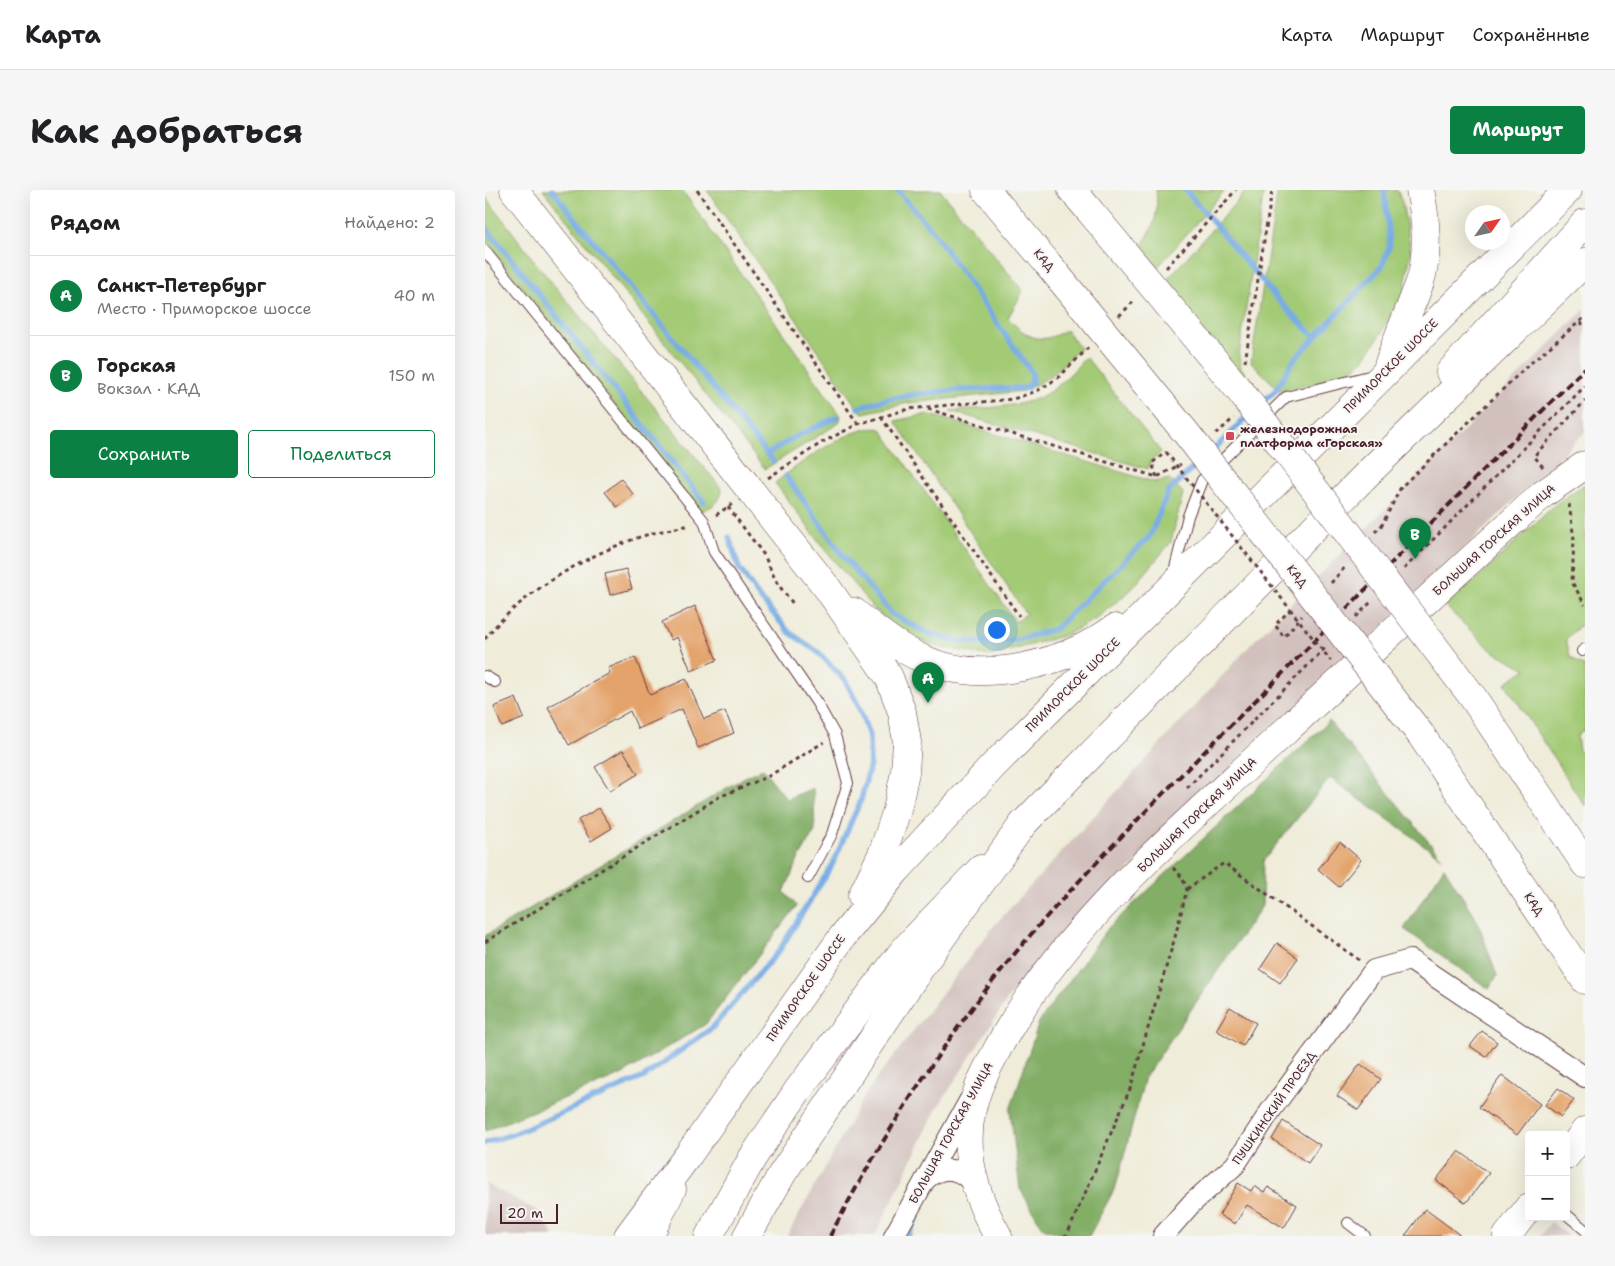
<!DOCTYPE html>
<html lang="ru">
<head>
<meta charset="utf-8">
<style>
	body { margin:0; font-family:"Shantell Sans",sans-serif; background:#f6f6f6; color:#202124 }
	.controls { position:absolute; right:15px; bottom:15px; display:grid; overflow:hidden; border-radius:5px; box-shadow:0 5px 20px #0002 }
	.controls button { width:45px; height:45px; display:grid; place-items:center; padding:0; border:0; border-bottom:1px solid #e0e0e0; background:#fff; color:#202124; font:25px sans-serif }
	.compass { position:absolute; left:980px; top:15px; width:45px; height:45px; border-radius:50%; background:#fff; box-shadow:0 5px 20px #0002; rotate:56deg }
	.scale { position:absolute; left:15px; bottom:12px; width:58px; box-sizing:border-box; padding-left:5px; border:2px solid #4a1f2b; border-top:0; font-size:14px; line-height:18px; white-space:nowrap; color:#4a1f2b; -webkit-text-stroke:4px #f6f6f2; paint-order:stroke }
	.you { position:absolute; left:511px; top:439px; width:18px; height:18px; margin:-12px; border:4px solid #fff; border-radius:50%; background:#1a73e8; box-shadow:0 0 0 8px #1a73e833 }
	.badge { display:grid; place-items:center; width:32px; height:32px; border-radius:50%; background:#0b8043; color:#fff; font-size:16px; font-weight:700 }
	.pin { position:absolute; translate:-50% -41px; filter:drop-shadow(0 1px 2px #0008) }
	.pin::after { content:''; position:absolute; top:26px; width:18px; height:15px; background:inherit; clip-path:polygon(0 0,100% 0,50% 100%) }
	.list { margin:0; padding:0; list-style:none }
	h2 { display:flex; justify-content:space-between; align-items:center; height:65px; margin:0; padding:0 20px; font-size:21px }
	h2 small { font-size:16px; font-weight:400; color:#757577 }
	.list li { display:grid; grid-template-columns:32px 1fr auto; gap:15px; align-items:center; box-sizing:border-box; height:80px; padding:0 20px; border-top:1px solid #e0e0e0 }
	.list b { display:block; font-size:19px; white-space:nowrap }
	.list p { margin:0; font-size:16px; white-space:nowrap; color:#757577 }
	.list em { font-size:16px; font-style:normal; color:#757577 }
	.actions { display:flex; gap:10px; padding:15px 20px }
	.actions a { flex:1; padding:11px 0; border:1px solid #0b8043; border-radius:5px; text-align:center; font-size:18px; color:#0b8043 }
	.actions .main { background:#0b8043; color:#fff }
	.map { position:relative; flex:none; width:1100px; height:1046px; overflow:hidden; border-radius:5px }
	header { display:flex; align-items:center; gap:30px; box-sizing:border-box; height:70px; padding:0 25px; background:#fff; border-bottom:1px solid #e0e0e0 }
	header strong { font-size:24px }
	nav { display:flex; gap:28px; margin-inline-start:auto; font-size:18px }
	.intro { display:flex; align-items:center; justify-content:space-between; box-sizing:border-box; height:120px; padding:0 30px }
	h1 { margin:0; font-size:35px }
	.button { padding:12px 22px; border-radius:5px; background:#0b8043; color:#fff; font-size:18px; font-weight:700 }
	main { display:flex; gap:30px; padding:0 30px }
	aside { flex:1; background:#fff; border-radius:5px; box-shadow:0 5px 20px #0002 }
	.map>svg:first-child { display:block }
	.industrial { fill:#d1c0bc }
	.green { fill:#a3ca75; stroke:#767450 }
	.forest { fill:#82ae66; stroke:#666648 }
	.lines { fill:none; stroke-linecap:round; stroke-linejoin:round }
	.stream { stroke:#78ace5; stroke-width:5.5 }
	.building { fill:#e4a36b }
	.lane-casing { stroke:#633e45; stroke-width:12 }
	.street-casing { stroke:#633e45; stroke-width:22 }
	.secondary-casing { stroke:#633e45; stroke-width:29 }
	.primary-casing { stroke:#633e45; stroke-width:29 }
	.highway-casing { stroke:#633e45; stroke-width:29 }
	.path { stroke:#633e45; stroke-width:3; stroke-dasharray:4 4; stroke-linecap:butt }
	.lane { stroke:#fff; stroke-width:10 }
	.street { stroke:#fff; stroke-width:20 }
	.secondary { stroke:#fff; stroke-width:28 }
	.primary { stroke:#fff; stroke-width:28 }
	.highway { stroke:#fff; stroke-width:28 }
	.rail { stroke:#4a1f2b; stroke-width:4; stroke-dasharray:8 4; stroke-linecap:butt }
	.highway-bridge-casing { stroke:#633e45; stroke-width:29; stroke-linecap:butt }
	.path-bridge { stroke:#633e45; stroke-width:3; stroke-dasharray:4 4; stroke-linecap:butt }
	.highway-bridge { stroke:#fff; stroke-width:28 }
	.poi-dot { fill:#d1495b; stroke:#f6f6f2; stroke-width:2 }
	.labels { text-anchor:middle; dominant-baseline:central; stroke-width:4; stroke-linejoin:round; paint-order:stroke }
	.street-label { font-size:12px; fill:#4a1f2b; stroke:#f6f6f2 }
	.poi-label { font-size:12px; font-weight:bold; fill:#4a1f2b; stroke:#f6f6f2; text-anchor:start }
</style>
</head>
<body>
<header>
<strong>Карта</strong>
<nav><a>Карта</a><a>Маршрут</a><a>Сохранённые</a></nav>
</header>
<div class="intro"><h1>Как добраться</h1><a class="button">Маршрут</a></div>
<main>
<aside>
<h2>Рядом<small>Найдено: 2</small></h2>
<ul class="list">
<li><span class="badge">A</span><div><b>Санкт-Петербург</b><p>Место · Приморское шоссе</p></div><em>40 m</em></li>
<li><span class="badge">B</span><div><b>Горская</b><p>Вокзал · КАД</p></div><em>150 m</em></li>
</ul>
<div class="actions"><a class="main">Сохранить</a><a>Поделиться</a></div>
</aside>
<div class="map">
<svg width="1100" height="1046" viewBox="0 0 1100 1046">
	<rect width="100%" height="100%" fill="#f6f6f2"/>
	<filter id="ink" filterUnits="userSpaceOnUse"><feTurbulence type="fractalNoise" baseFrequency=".02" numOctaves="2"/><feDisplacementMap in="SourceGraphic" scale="10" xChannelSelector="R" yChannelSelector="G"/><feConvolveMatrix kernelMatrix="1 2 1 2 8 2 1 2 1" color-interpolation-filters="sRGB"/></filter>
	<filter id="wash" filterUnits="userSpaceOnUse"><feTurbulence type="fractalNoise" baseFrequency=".0096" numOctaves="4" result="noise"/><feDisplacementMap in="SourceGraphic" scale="20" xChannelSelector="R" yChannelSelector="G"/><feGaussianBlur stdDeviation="1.12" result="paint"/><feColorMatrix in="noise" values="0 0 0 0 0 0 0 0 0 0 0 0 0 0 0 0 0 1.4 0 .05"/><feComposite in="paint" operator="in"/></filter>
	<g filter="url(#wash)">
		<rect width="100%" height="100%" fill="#efecd9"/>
		<!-- industrial -->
		<path class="industrial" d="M1100 119V242L600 722 531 796 451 920 390 1046H302L382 901 508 737 768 452Z
			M0 993 53 1021 70 1046H0Z
			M1066 1032 1083 1046H1055Z"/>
		<!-- green -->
		<path class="green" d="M58 0H197L356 226 354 233 280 279Z
			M222 0H455L538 101 523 128C542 148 555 156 581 140L595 158 566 186 539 201 423 213 378 223 373 219Z
			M671 0H740L673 77 656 58C669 35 674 27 671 0Z
			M762 0H779L754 165 756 178 773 199 765 201 679 93Z
			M793 0H912L917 12 926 61 919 102 898 140 879 170 854 189 795 201 766 172Z
			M0 6 54 77 237 299C236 314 226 317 214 322L0 50Z
			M601 167 676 262 666 271 663 279 465 221C491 218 540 218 561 204 577 195 589 180 601 167Z
			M443 224 669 292 685 289 698 303 686 352 647 399 611 429 581 445 506 466 453 457 421 445 390 420 341 361 290 293C311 276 369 232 396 239L531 432 541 424 410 231Z
			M1100 294V431L1081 449 1085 466 1100 477V540L1092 546 1094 560 1100 571V616L1020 493 1041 479 1006 460 957 413 987 393 1072 313Z"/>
		<!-- forest -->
		<path class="forest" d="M844 531 957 668 845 588 778 671 777 716 660 887 631 996 604 1046H583L558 1038 535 999 525 920 554 832 624 737Z
			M278 579 302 609 328 598 330 641 313 670 299 702 312 716 221 834 136 885 0 941V746L263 585Z
			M959 677 993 732 1012 786 1004 799 919 739Z"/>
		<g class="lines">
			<!-- stream -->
			<path class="stream" d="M67 0 288 271
				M700 0 724 27
				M727 31 795 112 830 147
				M0 36 219 312
				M775 214 790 201 808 171 897 76 905 55 899 0
				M373 218C416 200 494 199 542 198L547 191V183L447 40 412 0
				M725 263 765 224
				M282 264 310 247 352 227
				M301 286 359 367 407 424 440 442 466 450 498 453 533 450 570 439 665 346 683 302 714 272
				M0 953 31 943 159 887 227 838 294 761 347 675 376 610 385 575 384 546 374 517 360 490 333 462 304 442 274 407 254 378 244 347
				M423 1046 432 1027"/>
		</g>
		<g id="blocks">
			<!-- building -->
			<path class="building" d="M136 289 148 304 132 317 120 302Z
				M141 379 147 399 125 405 120 384Z
				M210 416 232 470 206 481 192 447 186 450 177 432Z
				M150 467 165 505 201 489 219 529 240 521 249 543 213 558 197 519 153 539 145 521 84 555 63 517 125 483 123 478Z
				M31 508 39 528 17 537 9 517Z
				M138 560 153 584 125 601 110 577Z
				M114 618 127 638 106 651 93 630Z
				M855 652 876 670 854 697 833 679Z
				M792 753 813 768 795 793 775 779Z
				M745 817 771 833 758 856 731 840Z
				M997 841 1012 852 1001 867 985 856Z
				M875 874 896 889 873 920 852 906Z
				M1017 885 1055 914 1032 945 994 917Z
				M1073 898 1089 910 1076 927 1060 915Z
				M798 931 835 955 823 973 787 949Z
				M974 961 1004 983 981 1013 951 990Z
				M753 993 766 1001 769 996 779 1002 783 997 812 1015 799 1038 762 1015 750 1034 734 1025Z
				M940 1019 963 1036 976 1046H920Z"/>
		</g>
	</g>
	<g filter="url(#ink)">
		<use href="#blocks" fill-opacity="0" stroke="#633e45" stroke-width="1"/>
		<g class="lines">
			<defs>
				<path id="lane" d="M0 61 219 331 229 362 332 513 350 545 363 593 347 644 323 688
					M688 386 703 326 717 290 801 207 888 185
					M1097 461 1100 459
					M0 486 10 492
					M1081 1024 1100 1040
					M863 1033 880 1046"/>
				<path id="street" d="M440 990C459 973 480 978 491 1000
					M409 1046 484 911
					M678 1046 706 1014 750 975 786 920 889 780 925 770 1100 887"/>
				<path id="secondary" d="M1081 966 1100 941
					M513 1046C491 1008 477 963 487 919 492 896 503 877 514 856 580 735 694 641 793 548 881 466 969 384 1058 304L1100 275
					M1022 1046 1044 1017"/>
				<path id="primary" d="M164 1046 187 999
					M224 1046 268 967 313 900 419 760 496 679"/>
				<path id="highway" d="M29 0 343 399 404 487 417 522 422 552 420 582 412 620 398 662 377 706
					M501 0 563 74
					M587 0 604 20
					M903 176C912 147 925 120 935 92 944 64 941 28 935 0
					M965 182 1100 33
					M369 422C390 440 413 458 438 469 497 496 580 474 630 438
					M987 506 1100 674
					M936 545 1100 790
					M143 1046 204 964 358 746 411 681 509 575 1083 0
					M262 1046 297 984 440 771 538 634 884 282 1100 72"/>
			</defs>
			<!-- lane casing -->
			<use href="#lane" class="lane-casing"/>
			<!-- street casing -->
			<use href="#street" class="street-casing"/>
			<!-- secondary casing -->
			<use href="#secondary" class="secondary-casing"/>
			<!-- primary casing -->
			<use href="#primary" class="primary-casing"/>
			<!-- highway casing -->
			<use href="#highway" class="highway-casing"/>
			<!-- path -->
			<path class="path" d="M212 0 373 234
				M681 78 751 0
				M634 126 651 109
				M1095 132 1100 136
				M760 172 787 0
				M443 219 672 287 696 274
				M396 227 534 426
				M731 244 749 228
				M1058 277 1049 266 1100 211
				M672 287 667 273 681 262
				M283 288 336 253 373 234 423 219 528 209 552 201 573 188 604 157
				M1084 314 1089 349 1087 392 1100 415
				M243 317 279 365 292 393 309 415
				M231 325 247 314
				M890 342 897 335 916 297 1040 178 1100 127
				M919 379 1100 196
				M846 393 860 377
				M806 419 790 435 799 447 817 426
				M871 427 886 412
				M0 449C34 404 100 366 152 348 169 342 187 339 205 335
				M702 598 840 458
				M702 699 739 673 874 770
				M0 752 234 607 284 586 339 552
				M579 1046 582 1045 645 899 690 747 702 699 697 687 687 677"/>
			<!-- lane -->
			<use href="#lane" class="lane"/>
			<!-- street -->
			<use href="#street" class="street"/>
			<!-- secondary -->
			<use href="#secondary" class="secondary"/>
			<!-- primary -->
			<use href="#primary" class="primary"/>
			<!-- highway -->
			<use href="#highway" class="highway"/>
			<!-- rail -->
			<path class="rail" d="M345 1046C405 932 477 821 563 725 632 649 705 576 777 504 885 395 992 286 1100 178"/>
			<defs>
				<path id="highway-bridge" d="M604 20 755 201 987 506
					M563 74 702 244 936 545"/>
			</defs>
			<!-- highway-bridge casing -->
			<use href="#highway-bridge" class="highway-bridge-casing"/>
			<!-- path-bridge -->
			<path class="path-bridge" d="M681 262 846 471"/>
			<!-- highway-bridge -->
			<use href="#highway-bridge" class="highway-bridge"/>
		</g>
	</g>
	<!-- markers -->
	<rect class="poi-dot" x="740" y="241" width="10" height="10" rx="2.5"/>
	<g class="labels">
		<!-- street labels -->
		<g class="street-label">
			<text transform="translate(559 70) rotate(50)">КАД</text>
			<text transform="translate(906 176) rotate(-45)">ПРИМОРСКОЕ ШОССЕ</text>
			<text transform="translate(1009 350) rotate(-42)">БОЛЬШАЯ ГОРСКАЯ УЛИЦА</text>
			<text transform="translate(812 386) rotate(52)">КАД</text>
			<text transform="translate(588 495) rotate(-45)">ПРИМОРСКОЕ ШОССЕ</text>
			<text transform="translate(712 625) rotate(-44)">БОЛЬШАЯ ГОРСКАЯ УЛИЦА</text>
			<text transform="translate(1049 714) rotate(56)">КАД</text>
			<text transform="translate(321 798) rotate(-55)">ПРИМОРСКОЕ ШОССЕ</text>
			<text transform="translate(789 918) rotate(-55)">ПУШКИНСКИЙ ПРОЕЗД</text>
			<text transform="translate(466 943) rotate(-61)">БОЛЬШАЯ ГОРСКАЯ УЛИЦА</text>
		</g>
		<!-- poi labels -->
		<g class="poi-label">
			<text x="755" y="239">железнодорожная<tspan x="755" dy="14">платформа «Горская»</tspan></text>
		</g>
	</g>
</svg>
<div class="controls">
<button>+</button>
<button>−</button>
</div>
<svg class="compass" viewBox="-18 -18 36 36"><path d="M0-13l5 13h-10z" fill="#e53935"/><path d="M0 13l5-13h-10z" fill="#757577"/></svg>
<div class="scale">20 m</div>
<div class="you"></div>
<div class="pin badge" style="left:443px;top:513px">A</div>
<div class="pin badge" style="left:930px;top:369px">B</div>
</div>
</main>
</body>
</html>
